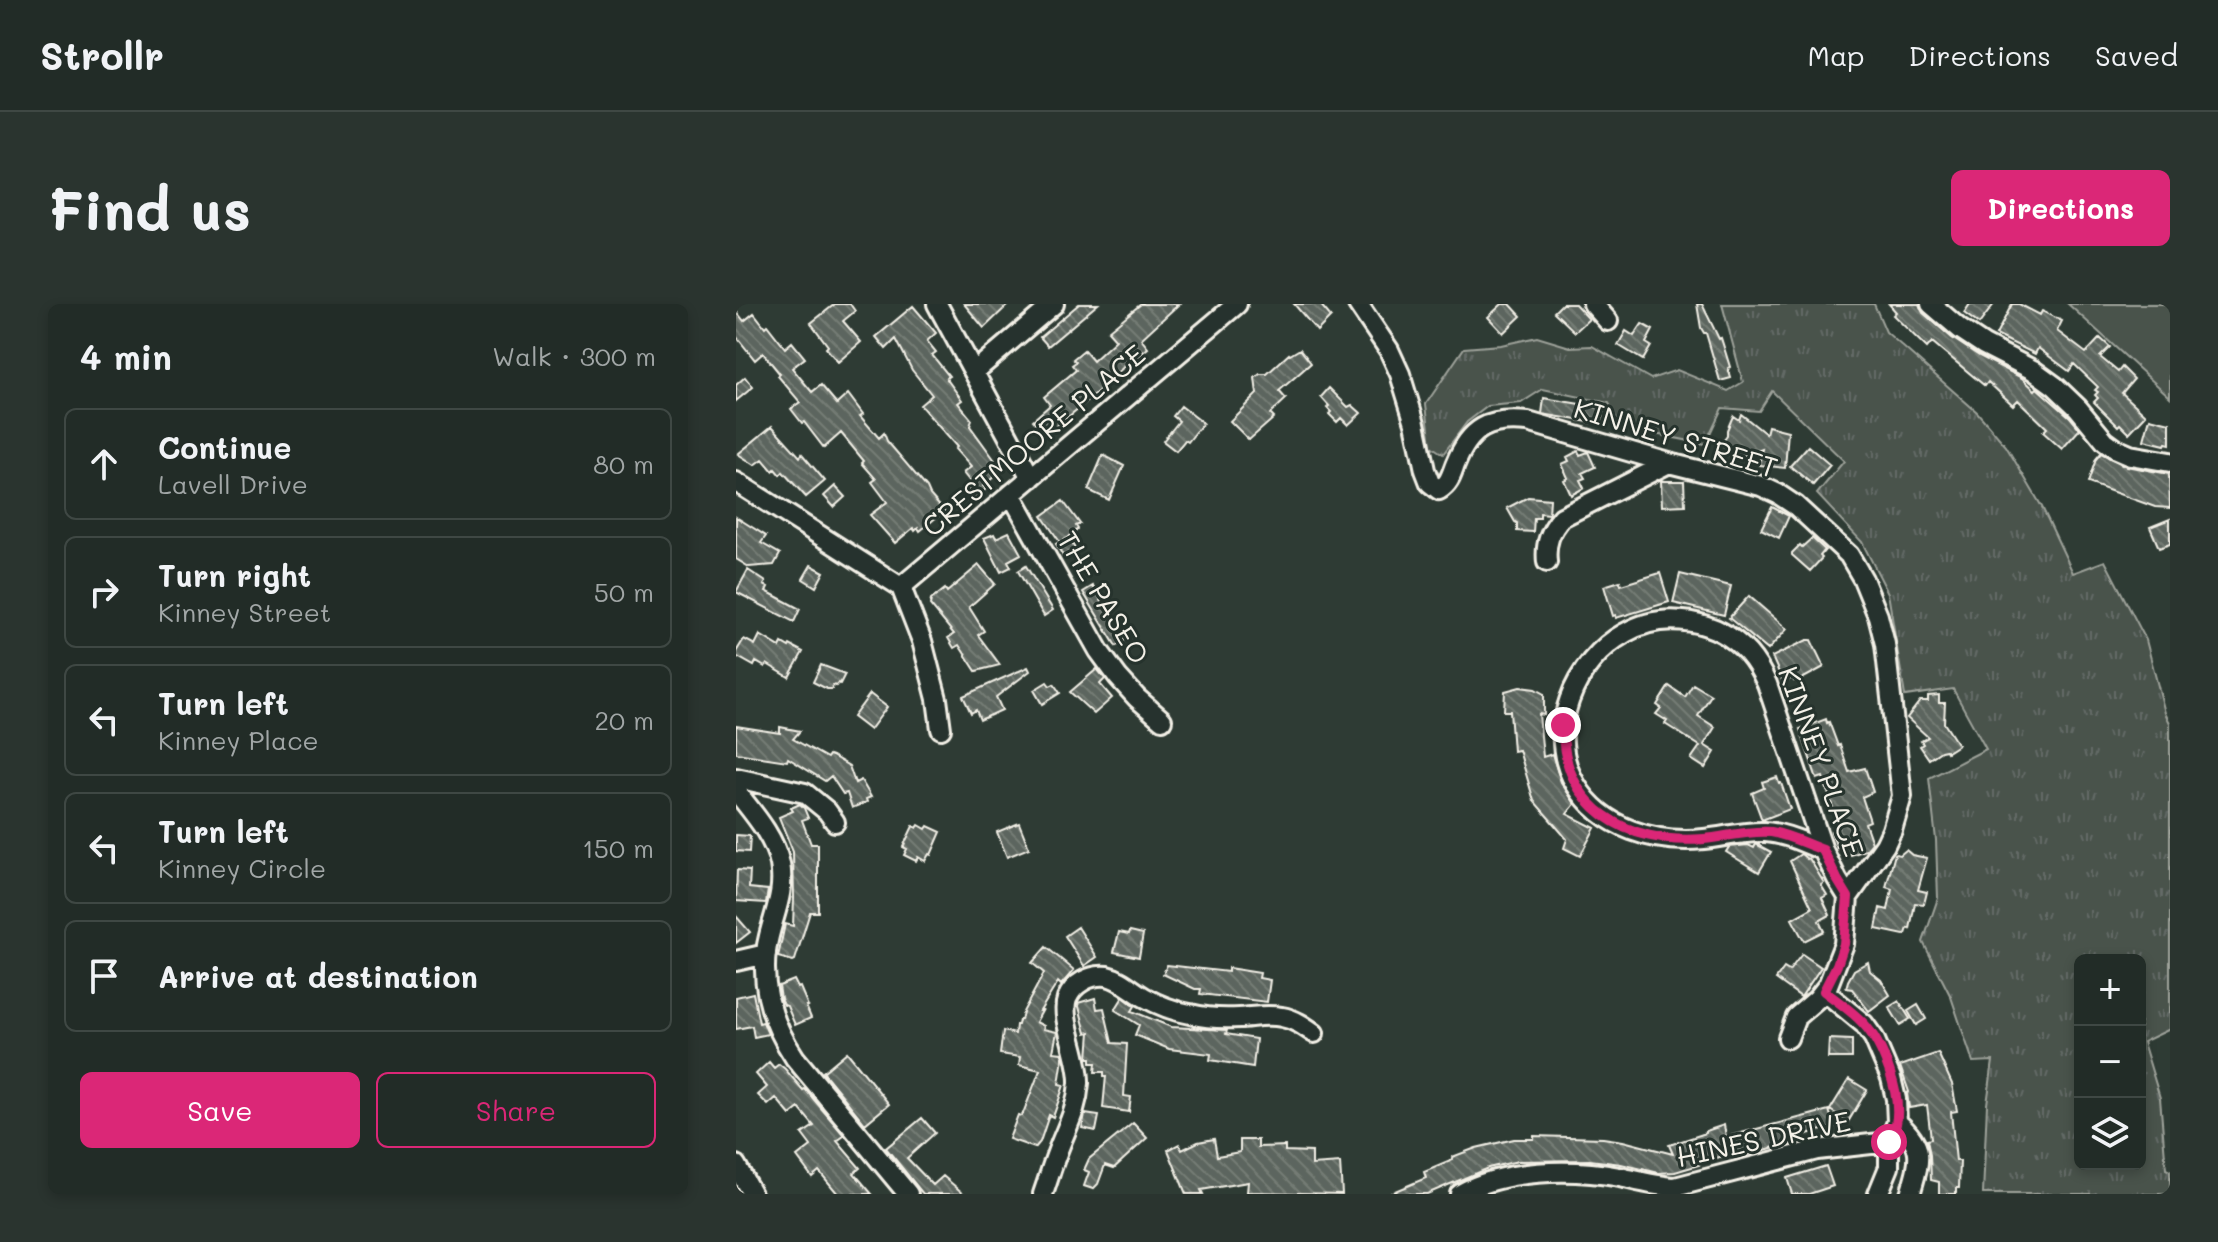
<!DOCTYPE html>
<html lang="en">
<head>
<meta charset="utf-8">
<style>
	body { margin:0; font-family:Mali,sans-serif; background:#2a342f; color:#f1f3f6 }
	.controls { position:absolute; right:24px; bottom:24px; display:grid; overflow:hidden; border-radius:12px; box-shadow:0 4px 12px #0003 }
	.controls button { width:72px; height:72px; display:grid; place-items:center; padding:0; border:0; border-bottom:2px solid #3f4844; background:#222c27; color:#f1f3f6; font:40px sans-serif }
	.stop { position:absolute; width:24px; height:24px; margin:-18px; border:6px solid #db2777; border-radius:50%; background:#fff }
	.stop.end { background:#db2777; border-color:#fff; box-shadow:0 2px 8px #0008 }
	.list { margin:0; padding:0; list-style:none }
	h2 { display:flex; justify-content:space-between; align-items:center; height:104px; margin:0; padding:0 32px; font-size:34px }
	h2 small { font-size:26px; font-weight:400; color:#a2a7a7 }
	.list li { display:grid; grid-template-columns:52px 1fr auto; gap:24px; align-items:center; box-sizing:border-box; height:112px; margin:0 16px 16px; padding:0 16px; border:2px solid #3f4844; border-radius:12px }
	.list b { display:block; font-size:30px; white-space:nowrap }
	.list p { margin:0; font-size:26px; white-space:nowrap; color:#a2a7a7 }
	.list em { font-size:26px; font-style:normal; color:#a2a7a7 }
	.actions { display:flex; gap:16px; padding:24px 32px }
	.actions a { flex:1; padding:18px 0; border:2px solid #db2777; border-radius:12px; text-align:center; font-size:28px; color:#db2777 }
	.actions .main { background:#db2777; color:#fff }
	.icon { flex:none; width:44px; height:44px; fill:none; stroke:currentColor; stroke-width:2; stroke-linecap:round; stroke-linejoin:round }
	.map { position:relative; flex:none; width:1434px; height:890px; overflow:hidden; border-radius:12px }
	header { display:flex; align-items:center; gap:48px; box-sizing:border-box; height:112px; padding:0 40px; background:#222c27; border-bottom:2px solid #3f4844 }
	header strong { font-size:38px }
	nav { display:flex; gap:44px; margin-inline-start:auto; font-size:28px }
	.intro { display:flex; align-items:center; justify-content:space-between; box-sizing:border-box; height:192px; padding:0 48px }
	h1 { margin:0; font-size:56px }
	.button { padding:20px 36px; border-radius:12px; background:#db2777; color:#fff; font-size:28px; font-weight:700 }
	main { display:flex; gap:48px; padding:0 48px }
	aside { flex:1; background:#222c27; border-radius:12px; box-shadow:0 4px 12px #0003 }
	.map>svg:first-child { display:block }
	.grass { fill:url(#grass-tufts); stroke:#9ea29a; stroke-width:2; fill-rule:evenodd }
	.park { fill:#48524c; stroke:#9ea29a; stroke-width:2 }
	.building { fill:url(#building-back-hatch); stroke:#f4f1e8; stroke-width:2 }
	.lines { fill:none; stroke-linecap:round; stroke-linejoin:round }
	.street-casing { stroke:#f4f1e8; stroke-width:24 }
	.street { stroke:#26332d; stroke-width:18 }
	.route { stroke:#db2777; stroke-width:10 }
	.labels { text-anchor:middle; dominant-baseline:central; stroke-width:6; stroke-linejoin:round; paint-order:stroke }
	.street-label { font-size:28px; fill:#f4f1e8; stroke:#26332d }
</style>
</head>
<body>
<header>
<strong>Strollr</strong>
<nav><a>Map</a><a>Directions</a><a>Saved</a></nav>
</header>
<div class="intro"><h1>Find us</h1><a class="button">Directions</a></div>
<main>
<aside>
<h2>4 min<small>Walk · 300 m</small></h2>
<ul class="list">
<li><svg class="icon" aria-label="ahead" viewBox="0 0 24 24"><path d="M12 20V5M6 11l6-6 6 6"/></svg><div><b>Continue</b><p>Lavell Drive</p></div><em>80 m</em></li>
<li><svg class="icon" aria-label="right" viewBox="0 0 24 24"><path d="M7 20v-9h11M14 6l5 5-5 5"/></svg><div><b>Turn right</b><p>Kinney Street</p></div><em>50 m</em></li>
<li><svg class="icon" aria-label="left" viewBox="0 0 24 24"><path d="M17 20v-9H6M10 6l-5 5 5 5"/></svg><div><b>Turn left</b><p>Kinney Place</p></div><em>20 m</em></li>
<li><svg class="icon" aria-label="left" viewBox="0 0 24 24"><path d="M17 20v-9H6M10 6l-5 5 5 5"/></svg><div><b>Turn left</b><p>Kinney Circle</p></div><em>150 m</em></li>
<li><svg class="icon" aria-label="arrive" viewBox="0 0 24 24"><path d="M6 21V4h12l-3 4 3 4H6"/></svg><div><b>Arrive at destination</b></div></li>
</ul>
<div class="actions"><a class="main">Save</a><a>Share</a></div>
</aside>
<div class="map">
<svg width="1434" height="890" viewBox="0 0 1434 890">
	<defs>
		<pattern id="grass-tufts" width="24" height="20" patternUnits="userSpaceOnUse" patternTransform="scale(2)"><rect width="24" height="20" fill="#48524c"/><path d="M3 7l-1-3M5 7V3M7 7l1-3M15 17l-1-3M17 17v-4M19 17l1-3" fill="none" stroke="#636b66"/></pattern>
		<pattern id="building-back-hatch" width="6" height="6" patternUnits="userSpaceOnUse" patternTransform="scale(2)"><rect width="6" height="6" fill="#5c655e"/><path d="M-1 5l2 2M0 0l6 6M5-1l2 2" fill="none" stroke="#747c75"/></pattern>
	</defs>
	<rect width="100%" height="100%" fill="#2e3b34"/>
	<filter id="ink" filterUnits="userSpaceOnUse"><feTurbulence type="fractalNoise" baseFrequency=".0125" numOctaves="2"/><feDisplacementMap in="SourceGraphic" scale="16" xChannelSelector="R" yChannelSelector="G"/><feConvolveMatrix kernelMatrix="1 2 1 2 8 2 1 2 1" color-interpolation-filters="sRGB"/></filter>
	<g filter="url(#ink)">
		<!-- grass -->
		<path class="grass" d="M986 0H1138L1150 28 1241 108 1270 142 1306 203 1337 269 1369 257 1410 336 1429 409 1434 419V725L1407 738 1424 794 1430 865 1434 867V890H1247L1251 800 1257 757 1237 758 1215 693 1187 638 1202 594 1200 536 1193 474 1250 445 1217 385 1169 392 1152 289 1126 238 1081 190 1108 157 1036 87 1023 107 986 104 969 140 884 123 873 99 807 85 785 99 752 102 731 118 707 150 695 142 690 100 728 44 765 41 801 33 834 43 856 42 915 75 941 66 992 87 1007 78ZM1344 656H1404V860H1344Z"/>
		<!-- park -->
		<path class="park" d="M1332 0H1434V93Z"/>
		<!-- building -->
		<path class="building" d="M99 0H114L119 7 107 17 125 38 102 58 90 44 92 42 75 19Z
			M228 0H273L248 24Z
			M343 0H362L312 42 304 33Z
			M405 0H443L405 35 412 44 396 57 395 56 355 94 310 131 297 116 314 101 308 93 340 66 336 61 340 58 337 55 348 46 357 57 380 36 372 27Z
			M558 0H584L595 13 581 27Z
			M766 0H774L785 12 767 29 752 13Z
			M826 0H839L853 15 839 28 818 8Z
			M961 0H966L983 35 985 34 994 63 992 64 995 74 984 77 970 29H968L965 24Z
			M1153 0H1183L1187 9 1216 34 1243 52 1286 74 1299 86 1301 84 1334 113 1344 125 1326 145 1307 128 1311 124 1282 96 1277 101 1252 78 1249 82 1196 38 1191 44 1157 11 1160 8Z
			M1234 0H1258L1243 20 1228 9Z
			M1276 0H1283L1304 11 1306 7 1326 17 1321 27 1350 49 1364 34 1374 43 1364 53 1382 68 1386 63 1398 75 1386 89 1410 111 1393 129 1384 120 1382 122 1358 98 1362 94 1359 91 1362 88 1359 86 1362 83 1338 60 1333 67 1302 44 1299 50 1260 31Z
			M177 2 200 29 191 37 200 48 196 51 213 72 210 74 226 96 222 99 236 116 234 122 266 166 247 182 250 185 239 194 230 184 235 179 227 169 235 163 219 145 221 143 184 101 196 91 176 66 160 35 150 45 140 33Z
			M0 7 8 17 18 9 29 23 31 21 49 44 56 38 69 54 56 64 76 88 85 81 101 100 112 90 127 110 124 112 143 134 148 129 151 137 191 184 194 191 208 207 184 227 182 224 179 227 177 224 159 239 134 211 151 198 136 178 140 175 126 159 128 157 105 129 88 144 68 118 66 119 55 105 64 98 42 72 44 70 27 49 19 56 0 32Z
			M906 20 917 26 910 39 915 42 907 56 882 41 890 27 898 32Z
			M564 45 575 59 543 87 550 95 534 110 538 114 513 136 494 117 521 90 519 74 524 70H531L553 50 554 51Z
			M9 73 17 83 0 97V81Z
			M593 84 612 103 616 101 625 109 612 121 605 114 601 118 593 110 595 108 591 104 593 102 585 93Z
			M808 94 868 104 865 120 806 110Z
			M445 102 467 119 452 138 449 136 440 147 427 137 443 117 437 112Z
			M1005 110 1030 130 1032 122 1052 127 1049 164 1023 161 1026 145 1000 155 989 148 991 144 985 140 991 132V126L997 112 1003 116Z
			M1414 114 1434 119V140L1430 139 1429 141 1408 136Z
			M36 122 64 153 66 150 89 177 70 193 47 168 44 171 39 165 37 167 27 155 19 161 2 150Z
			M1072 142 1094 161 1077 181 1054 162Z
			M842 147 844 151 852 148 859 163 846 169 849 174 844 176 848 184 835 191 828 176 832 174 826 160 833 157 831 153Z
			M1365 149 1390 162 1433 170 1434 204 1419 203 1352 179 1360 155Z
			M367 151 388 162 373 196 352 186Z
			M925 177H948L949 201 926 202Z
			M99 182 109 193 98 203 88 192Z
			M792 193 814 195 813 210 804 209V214H798L797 228 781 227V219L779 218 771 204Z
			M327 197 344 220 340 222 342 225 327 237 333 233 339 245 327 252 320 240 324 238 306 212Z
			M1036 203 1053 212 1043 234 1025 225Z
			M0 213 30 232 25 239 44 250 38 261 13 263 0 255Z
			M1434 215V240L1423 244 1414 223Z
			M273 228 285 250 272 257 275 263 265 268 248 234 258 230 260 234Z
			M1076 234 1089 246 1084 252 1086 254 1074 267 1056 251V249L1064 241 1066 243Z
			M75 261 88 268 80 283 67 275Z
			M243 261 259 280 233 303 248 327 242 331 264 361 240 367 223 341 218 344 212 334 218 330 194 301 195 296 209 285 211 288Z
			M290 262 317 306 308 312 282 267Z
			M12 266 30 278 28 281 32 283 30 287 64 305 58 318 0 288Z
			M924 269 933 298 880 314V311L877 312 868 282 884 277 885 281Z
			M944 270 995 282 988 311 937 299Z
			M357 282 388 337 380 342 347 288Z
			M1013 292 1051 325 1032 346 993 314Z
			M24 331 44 343 46 339 53 343 54 341 67 348 53 373 31 360 29 363 20 358 18 362 0 352V348L8 335 19 341Z
			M1071 336H1075L1088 363 1064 376 1063 375 1058 377 1057 374 1047 378 1036 353Z
			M85 361 109 370 104 380 102 379 100 382 97 381 96 385H91L77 378Z
			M292 363 294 367 260 393 266 406 244 416 240 406 235 409 227 392Z
			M361 365 369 375 364 380 376 394 358 410 334 388Z
			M311 378 314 382 318 380 324 389 306 400 298 386Z
			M957 380 975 391 962 412 979 423 968 441 979 448 969 464 955 455 964 442 929 420 931 417 920 410 925 404 921 401 933 382 949 393Z
			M784 383 799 385 808 390V411L803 410 807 453 816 450 825 478 839 500 831 510 859 524 844 552 828 544 831 535 798 497 783 446 777 447 774 407H768L769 387Z
			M134 390 151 403 134 426 117 413Z
			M1203 391V399H1209L1208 419 1222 441 1211 448 1210 446 1205 447 1193 455 1184 442 1187 440 1185 437 1192 433 1171 414 1184 397H1192V392Z
			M1090 415 1091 419 1093 418 1102 442 1104 441 1113 468 1129 464 1137 488 1126 493 1134 517 1129 519 1136 539 1130 546 1115 551 1112 540 1101 544 1095 527 1103 524 1098 507 1087 473 1081 475 1064 425Z
			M0 422 44 429V423L64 427 57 435 91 454 93 451 96 452 113 462 119 479 125 476 135 493 130 495 131 498 116 504 111 489 107 490 95 472 89 477 52 454 51 457 0 449Z
			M1041 473 1043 479H1045L1054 505 1026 516 1016 489 1028 484 1026 478Z
			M64 500 68 504 72 514 66 516 75 540H82V608H74L59 656 57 657 42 653 49 620 57 622 58 594 57 548 43 513 57 507 55 504Z
			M283 519 293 544 271 553 261 528Z
			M183 521 190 525 192 522 205 528 195 551 193 550 189 557 182 553 180 557 168 551 171 545 167 543 177 522 181 524Z
			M0 531 14 532 13 548 0 547Z
			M1020 540 1035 548 1023 568 990 548 993 543 1012 541 1018 544Z
			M1170 546 1176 551 1191 554 1182 586 1191 588 1188 600 1179 599 1174 625 1172 624 1170 630 1168 631 1140 625 1144 604 1152 606 1156 585 1150 583 1159 550 1164 551Z
			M1065 550 1071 555 1073 554 1088 579 1085 581 1091 591 1086 594 1094 611 1083 617 1088 627 1068 637 1056 615 1076 604 1054 557Z
			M1 566 14 567 13 584 32 586 30 599 0 597Z
			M0 612 14 628 0 639Z
			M342 623 361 653 348 662 329 632Z
			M394 627 407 630 403 653 378 648 383 628 393 630Z
			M310 643 338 666 325 681 322 678 304 707H306L300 718 308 722 307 725 321 728 317 748 326 749 327 754 323 780 328 781 317 813 313 811 304 838 299 844 273 835 282 811 286 812 304 766 283 761 284 753 264 750 267 727 279 730 280 721H282L283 716H285L287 708 308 669 296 659Z
			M1066 650 1085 663 1065 693 1040 675 1048 664 1053 667Z
			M1132 658 1134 667 1145 676 1154 691 1133 707 1116 685 1110 684 1112 677 1118 666Z
			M431 661 492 668V664L524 669 523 674 534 676 531 698 464 690 465 685H459L427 670Z
			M58 676 62 684 64 683 72 702H70L75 714 59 721 51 702 48 701 45 695 43 682Z
			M17 689 23 719 27 718 32 730 18 733 16 722 0 725V693Z
			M387 693 399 702 396 707 435 723 491 726 490 730 520 735 517 763 474 756 475 750 433 745 399 731 403 721 379 706Z
			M359 694 361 705 368 704 376 739 391 740 388 792 395 793 393 808 367 804 370 772H368V768H359L360 759H355V754H352L354 728 350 729 342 699Z
			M1163 697 1174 715 1164 721 1153 703Z
			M1182 701 1190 715 1180 721 1172 707Z
			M1093 735 1116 736V754H1092Z
			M111 748 153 800 129 820 87 768Z
			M1202 749 1216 780 1221 807 1215 808 1220 857H1224L1223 884H1220V890H1203V878L1195 876 1194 851 1191 836 1195 835 1191 801 1173 804 1171 789 1173 788 1164 762Z
			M33 758 38 764 43 760 49 765 67 786 69 785 107 830 108 832 101 837 124 864 118 869 136 890H102L83 867 76 873 61 853 75 842 66 830 78 822 63 804 54 811 40 794 32 801 22 791 31 783 20 770Z
			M1113 775 1131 786 1112 818 1094 806Z
			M1093 806 1098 823 1063 832 1064 836 1007 852 1006 847 962 859 963 861 939 868 923 869 885 860 854 856 782 857 752 864 691 890H652L690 874 688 868 717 856 716 853 740 844 778 835H798V832L867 834 887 837 937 850 933 841 970 829V827L988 821 990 833Z
			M349 810 363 812 360 827 346 824Z
			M186 814 199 829 171 854 197 881 207 872 228 890H187L150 844Z
			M397 819 411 834 378 864 369 861 362 880 357 885 348 882 353 868 348 866 353 855Z
			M478 835 481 852 504 848V836H522V843L549 842V847L576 848V861L604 859 606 890 511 888 512 878 465 886 467 890H450L432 846 443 840 446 846 462 838Z
			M1090 862 1097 882 1073 890H1056L1051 874Z"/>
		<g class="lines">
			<defs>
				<path id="street" d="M201 0 295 174
					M622 0 653 46 664 70 679 119 689 166 694 179 703 186C713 180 715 172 719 161 734 123 753 114 792 118L933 159 1025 182 1042 190 1060 202 1113 251 1127 275 1142 312 1149 340 1166 492 1156 526 1149 541 1112 593 1108 640 1092 681 1081 695 1060 713 1052 734
					M857 0 872 17
					M1195 0 1224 25 1248 41 1297 66 1319 82 1342 104 1369 137 1380 145 1394 151 1434 158
					M238 68 318 0
					M0 178 165 283 186 337 201 395 205 425
					M275 190 363 347 382 373 401 394 426 416
					M811 258C809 239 814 227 826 213L933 159
					M165 283 501 0
					M0 474 69 489 91 507 99 518
					M0 487C17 509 38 532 44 560 49 587 39 607 33 632 22 676 35 718 59 754L172 890
					M1087 546C1068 539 1049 529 1029 528 1008 527 989 533 968 535 920 540 866 525 840 481 808 429 838 357 889 329 928 306 981 315 1012 349 1020 358 1026 369 1031 380L1087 546 1101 575 1112 593
					M0 657 30 650
					M1088 687 1128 720 1138 734 1155 774 1160 795 1161 818 1153 838V863L1142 890
					M1161 818C1190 843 1184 856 1174 890
					M0 861 16 890
					M307 890C312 876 316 862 321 849 330 824 341 807 343 779 344 753 324 715 331 695 337 680 354 670 371 672 385 675 396 686 408 693 422 701 438 707 454 710 470 714 487 715 503 714 518 713 531 710 546 713 558 715 568 722 578 729
					M724 890C769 865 834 864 884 873 902 877 920 882 939 883L1081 846 1153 838"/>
			</defs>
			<!-- street casing -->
			<use href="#street" class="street-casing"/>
			<!-- street -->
			<use href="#street" class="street"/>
		</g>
	</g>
	<g class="lines" filter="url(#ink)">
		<!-- route -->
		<path class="route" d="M827 421C825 503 891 542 968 535 990 533 1012 526 1035 528 1053 531 1070 540 1087 546L1101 575 1112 593 1108 640 1101 661 1088 687C1101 697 1116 707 1127 719 1147 740 1166 791 1160 820 1159 826 1155 832 1153 838"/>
	</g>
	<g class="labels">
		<!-- street labels -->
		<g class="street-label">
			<text transform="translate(940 133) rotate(17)">KINNEY STREET</text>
			<text transform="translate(297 136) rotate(-40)">CRESTMOORE PLACE</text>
			<text transform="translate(368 293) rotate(59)">THE PASEO</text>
			<text transform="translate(1086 457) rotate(70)">KINNEY PLACE</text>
			<text transform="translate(1027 834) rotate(-12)">HINES DRIVE</text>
		</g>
	</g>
</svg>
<div class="controls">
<button>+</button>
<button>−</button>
<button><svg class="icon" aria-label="layers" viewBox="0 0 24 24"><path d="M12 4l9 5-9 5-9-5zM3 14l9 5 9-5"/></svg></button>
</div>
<div class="stop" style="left:1153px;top:838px"></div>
<div class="stop end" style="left:827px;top:421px"></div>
</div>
</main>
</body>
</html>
